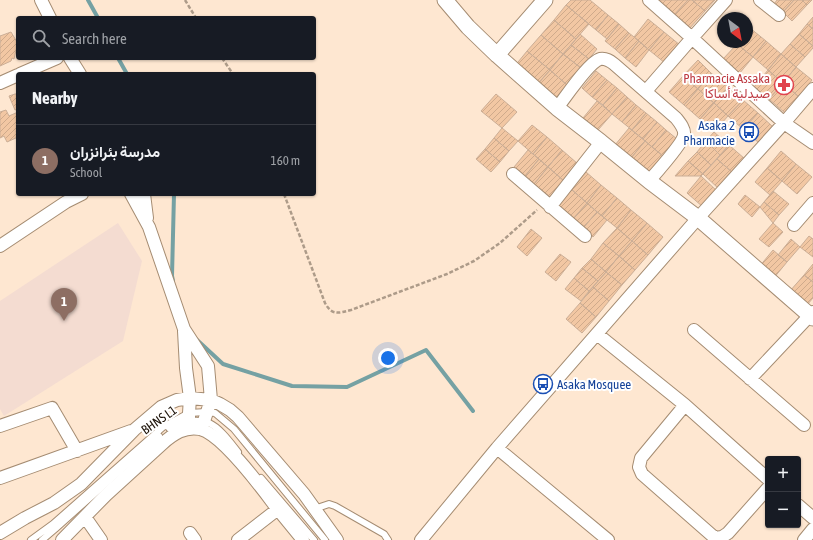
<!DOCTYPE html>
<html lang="en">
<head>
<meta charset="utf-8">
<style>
	body { margin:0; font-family:"Asap Condensed",Vazirmatn,sans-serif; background:#20242c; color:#f1f3f6 }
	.controls { position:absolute; right:12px; bottom:12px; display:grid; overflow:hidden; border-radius:4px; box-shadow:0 1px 3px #0004 }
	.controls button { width:36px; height:36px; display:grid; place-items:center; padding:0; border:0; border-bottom:1px solid #363941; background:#171b24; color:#f1f3f6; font:20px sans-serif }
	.compass { position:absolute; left:717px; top:12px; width:36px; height:36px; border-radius:50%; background:#171b24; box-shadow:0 1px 3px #0004; rotate:148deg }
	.you { position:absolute; left:388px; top:358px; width:14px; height:14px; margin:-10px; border:3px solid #fff; border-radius:50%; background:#1a73e8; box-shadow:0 0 0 6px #1a73e833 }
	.badge { display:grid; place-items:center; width:26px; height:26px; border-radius:50%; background:#db2777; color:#fff; font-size:13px; font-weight:700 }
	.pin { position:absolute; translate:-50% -33px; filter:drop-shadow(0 1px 2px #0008) }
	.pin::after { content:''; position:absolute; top:21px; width:14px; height:12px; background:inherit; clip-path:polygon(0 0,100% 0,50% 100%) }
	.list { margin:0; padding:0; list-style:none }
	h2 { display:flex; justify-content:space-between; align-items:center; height:52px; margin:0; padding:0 16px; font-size:17px }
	h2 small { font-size:13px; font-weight:400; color:#9ea1a6 }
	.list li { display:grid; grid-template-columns:26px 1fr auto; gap:12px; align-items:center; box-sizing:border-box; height:72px; padding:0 16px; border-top:1px solid #363941 }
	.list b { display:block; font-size:15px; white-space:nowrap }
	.list p { margin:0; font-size:13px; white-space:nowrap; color:#9ea1a6 }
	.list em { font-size:13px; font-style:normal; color:#9ea1a6 }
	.icon { flex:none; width:22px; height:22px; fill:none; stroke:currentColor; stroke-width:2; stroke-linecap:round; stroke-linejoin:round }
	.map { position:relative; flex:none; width:813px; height:540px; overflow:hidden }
	.search { position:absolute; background:#171b24; box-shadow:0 1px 3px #0004; left:16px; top:16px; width:300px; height:44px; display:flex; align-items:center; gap:10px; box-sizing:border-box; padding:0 14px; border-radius:4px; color:#9ea1a6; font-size:15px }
	.panel { position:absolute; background:#171b24; box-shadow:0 1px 3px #0004; left:16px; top:72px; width:300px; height:124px; border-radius:4px }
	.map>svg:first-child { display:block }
	.education { fill:#f4dcd1 }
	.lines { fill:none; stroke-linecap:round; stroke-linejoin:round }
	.stream { stroke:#75a1a3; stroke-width:4 }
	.building { fill:url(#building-hatch); stroke:#cbae96 }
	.service-casing { stroke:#a58c72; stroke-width:8 }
	.minor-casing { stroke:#a58c72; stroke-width:14 }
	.tertiary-casing { stroke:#a58c72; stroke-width:17 }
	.path { stroke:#ad9b89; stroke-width:2.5; stroke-dasharray:4 2; stroke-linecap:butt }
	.service { stroke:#fff; stroke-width:6 }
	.minor { stroke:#fff; stroke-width:12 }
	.tertiary { stroke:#fff; stroke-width:15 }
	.labels { text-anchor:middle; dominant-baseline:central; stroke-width:4; stroke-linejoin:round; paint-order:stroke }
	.health-label { font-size:13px; fill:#be3a42; stroke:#fff; text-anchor:end }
	.transit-label { font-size:13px; fill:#164399; stroke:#fff; text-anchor:end }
	.street-label { font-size:13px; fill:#1e140a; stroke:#fff }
</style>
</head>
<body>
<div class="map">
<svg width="813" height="540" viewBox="0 0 813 540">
	<defs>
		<pattern id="building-hatch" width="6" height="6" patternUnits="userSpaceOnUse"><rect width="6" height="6" fill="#f2c7a3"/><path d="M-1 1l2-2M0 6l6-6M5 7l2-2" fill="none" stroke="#cfaa8b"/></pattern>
	</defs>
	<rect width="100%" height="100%" fill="#fee7d1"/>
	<!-- education -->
	<path class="education" d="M118 223 142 261 123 341 4 416 0 409V301Z"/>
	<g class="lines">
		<!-- stream -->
		<path class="stream" d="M88 0 98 18
			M118 58 127 74
			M173 281 172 276 174 194
			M196 339 223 364 292 386 347 387 426 350 473 411"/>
	</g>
	<!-- building -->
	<path class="building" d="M571 0H590L608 15 596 30 566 5Z
		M660 0H688L674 15 659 1Z
		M688 0H692L705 11 689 29 674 15Z
		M692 0H715L705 11Z
		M777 0H794L783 12 774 4Z
		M794 0H802L807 5 792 21 783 12Z
		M802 0H812L807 5Z
		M566 5 589 24 576 39 554 20Z
		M608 15 619 24 607 39 596 30Z
		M813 17V29L807 24Z
		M648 19 664 32 649 50 634 37Z
		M554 20 576 39 563 54 541 35Z
		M619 24 629 33 615 49 605 41Z
		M807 24 813 29V46L799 34Z
		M750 28 766 41 753 57 737 44 738 42H747V32Z
		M11 32 17 42 16 45 17 46 14 59 12 58 11 61 0 66V42H1L0 40V36Z
		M664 32 680 45 665 63 649 50Z
		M629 33 639 41 625 58 615 49Z
		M580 34 597 49 589 59 571 45Z
		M799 34 813 46V48L805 57 790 44Z
		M541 35 563 54 550 70 527 51Z
		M639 41 649 50 636 67 625 58Z
		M766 41 781 54 768 70 753 57Z
		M737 44 753 57 739 74 723 59Z
		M790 44 805 57 796 67 781 54Z
		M571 45 589 59 581 68 563 54Z
		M527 51 550 70 536 86 514 67Z
		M563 54 581 68 567 85 550 70Z
		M781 54 796 67 783 83 768 70Z
		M698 60 711 73 698 89 683 76Z
		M796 67 812 80 799 97 783 83Z
		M550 70 567 85 553 101 536 86Z
		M768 70 783 83 769 99 754 87Z
		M596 71 607 80 592 97 582 88Z
		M711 73 728 87 714 103 698 89Z
		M683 76 698 89 684 105 669 92Z
		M607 80 617 88 603 105 592 97Z
		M783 83 799 97 785 113 769 99Z
		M728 87 743 100 728 116 714 103Z
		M617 88 627 97 612 114 603 105Z
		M698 89 714 103 700 119 684 105Z
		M15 94H18V109L15 110 9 96Z
		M496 94 517 112 502 128 481 111Z
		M627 97 636 105 622 122 612 114Z
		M743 100 758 113 743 129 728 116Z
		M597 101 612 114 598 130 583 118Z
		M714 103 728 116 714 132 700 119Z
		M636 105 646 113 632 130 622 122Z
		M6 110 9 116 18 112V130L16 131 18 137 7 142 4 136 0 138V112Z
		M646 113 657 122 643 139 632 130Z
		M758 113 773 127 759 143 743 129Z
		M657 122 666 130 652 147 643 139Z
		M532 125 547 137 533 154 518 141Z
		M502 128 518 141 509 151 494 138Z
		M629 128 645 141 631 158 615 145Z
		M666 130 677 139 663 156 652 147Z
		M714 132 729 145 720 155 706 141Z
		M547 137 562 150 548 167 533 154Z
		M494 138 509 151 500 162 485 149Z
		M645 141 663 156 649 172 631 158Z
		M706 141 720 155 711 165 697 152Z
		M729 145 745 159 733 173 717 159Z
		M485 149 500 162 491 172 476 159Z
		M528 150 539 159 525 176 514 167Z
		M562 150 578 164 564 181 548 167Z
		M781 151 796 164 782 181 767 168Z
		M697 152 711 165 703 174 688 161Z
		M539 159 548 167 534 184 525 176Z
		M717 159 733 173 719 189 703 174Z
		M688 161 703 174 701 176H675Z
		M796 164 812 177 797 194 782 181Z
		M548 167 564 181 550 197 534 184Z
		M767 168 782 181 770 195 755 182Z
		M586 172 601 185 587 203 571 189Z
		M701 176 717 191 703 207 687 193Z
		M601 185 617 198 602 216 587 203Z
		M571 189 587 203 573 219 557 206Z
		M773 191 789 204 779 215 764 202Z
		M745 195 760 207 752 217 738 204Z
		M617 198 631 210 617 228 602 216Z
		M764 202 779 215 773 223 760 207Z
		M587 203 597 212 583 228 573 219Z
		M631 210 647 223 632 241 617 228Z
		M597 212 607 220 593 237 583 228Z
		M647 223 663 237 648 255 632 241Z
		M773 223 783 232 769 247 759 239Z
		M617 228 632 241 619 256 603 243Z
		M531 229 542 238 527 256 517 247Z
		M809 236 813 239V257L800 247Z
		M791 239 800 247 787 262 778 255Z
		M632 241 648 255 635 270 619 256Z
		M603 243 619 256 606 272 591 259Z
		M773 250 787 262 773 279 759 267Z
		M560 254 571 262 556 281 545 272Z
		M619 256 635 270 622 285 606 272Z
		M591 259 606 272 598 281 582 268Z
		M813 264V282L804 275Z
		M582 268 598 281 589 291 574 278Z
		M606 272 622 285 609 301 593 287Z
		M804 275 813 282V298L807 305 790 291Z
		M574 278 589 291 581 301 565 289Z
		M593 287 609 301 596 317 580 303Z
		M580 303 596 317 582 333 566 319Z"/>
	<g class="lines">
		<defs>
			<path id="service" d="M169 428C180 422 197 418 209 423 220 428 230 442 238 452
				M261 478 314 540
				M314 509 329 504 335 506 384 534 388 540
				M31 540 53 524 163 427 189 413 206 412 215 413 234 429 325 540
				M42 540 55 529 159 436"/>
			<path id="minor" d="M41 0 50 18
				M649 0 692 38 784 123 813 143
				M760 0 779 15
				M70 58 80 74
				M20 74 57 58
				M0 83 18 75
				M646 91 692 38 726 0
				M557 108C565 98 589 62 600 59 606 58 610 61 614 64L676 118C680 123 685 129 684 135 683 143 656 173 649 181
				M513 174 585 236
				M131 194 149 227 184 329 208 366 211 400 204 421 200 429
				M144 194 147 218
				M550 207 601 142
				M794 225 813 203
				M0 246 66 202 82 194
				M694 330 804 425
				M184 331 186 368 190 398 189 413V428
				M597 334 685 405 768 479
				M750 379 813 312
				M685 405 641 458 639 467 642 474 715 538 722 537 728 533 768 488
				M0 426 52 408 77 451
				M497 448 608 540
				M0 478 131 431
				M798 505 813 518
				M85 517 101 540
				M0 533 25 518 54 503 81 484 134 430 161 407 177 400 190 398 211 400 220 404 230 410 238 417 304 494 337 540
				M190 533 195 540
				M62 540 106 495 162 444C173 434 185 426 200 429 223 435 261 487 276 507 285 518 294 529 303 540
				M238 540 278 509
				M421 540 497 448 698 218 784 123 813 89
				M804 540 813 529"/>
			<path id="tertiary" d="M445 0 468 27 497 55 557 108 601 142 649 181 698 218 813 318
				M497 55 545 0"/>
		</defs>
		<!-- service casing -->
		<use href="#service" class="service-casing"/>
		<!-- minor casing -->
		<use href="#minor" class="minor-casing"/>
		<!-- tertiary casing -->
		<use href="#tertiary" class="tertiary-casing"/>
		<!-- path -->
		<path class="path" d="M185 0 196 18
			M222 58 233 74
			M284 194 325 303C332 316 339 313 351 310L447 274 474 261 500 243 537 210"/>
		<!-- service -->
		<use href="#service" class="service"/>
		<!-- minor -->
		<use href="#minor" class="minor"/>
		<!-- tertiary -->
		<use href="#tertiary" class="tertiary"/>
	</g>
	<!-- icons -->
	<defs>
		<symbol id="pharmacy-ring" viewBox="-11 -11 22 22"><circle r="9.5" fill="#fff" stroke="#e0444e" stroke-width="1.5"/><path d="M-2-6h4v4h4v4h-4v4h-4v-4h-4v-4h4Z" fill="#e0444e"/></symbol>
		<symbol id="bus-ring" viewBox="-11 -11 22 22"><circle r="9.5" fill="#fff" stroke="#1a4fb4" stroke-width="1.5"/><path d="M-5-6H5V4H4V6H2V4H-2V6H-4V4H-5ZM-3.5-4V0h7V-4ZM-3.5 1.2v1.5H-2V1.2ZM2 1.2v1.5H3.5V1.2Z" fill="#1a4fb4"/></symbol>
	</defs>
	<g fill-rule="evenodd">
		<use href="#pharmacy-ring" x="773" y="74" width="22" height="22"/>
		<use href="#bus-ring" x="738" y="121" width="22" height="22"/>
		<use href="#bus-ring" x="532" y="373" width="22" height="22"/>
	</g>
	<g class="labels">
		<!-- health labels -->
		<g class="health-label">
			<text x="770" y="78">Pharmacie Assaka<tspan x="770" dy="15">صيدلية أساكا</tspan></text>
		</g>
		<!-- transit labels -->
		<g class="transit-label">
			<text x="735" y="125">Asaka 2<tspan x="735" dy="15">Pharmacie</tspan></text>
			<text x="557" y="384" text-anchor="start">Asaka Mosquee</text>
		</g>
		<!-- street labels -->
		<g class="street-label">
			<text transform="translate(159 420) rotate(-35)">BHNS L1</text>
		</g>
	</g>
</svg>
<div class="controls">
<button>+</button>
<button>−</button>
</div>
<svg class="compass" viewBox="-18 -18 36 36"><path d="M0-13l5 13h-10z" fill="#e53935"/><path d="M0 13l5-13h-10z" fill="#9ea1a6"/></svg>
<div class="you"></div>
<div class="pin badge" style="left:64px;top:321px;background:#8d6e63">1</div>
<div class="search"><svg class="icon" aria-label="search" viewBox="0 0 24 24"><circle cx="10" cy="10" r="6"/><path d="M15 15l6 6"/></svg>Search here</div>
<section class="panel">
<h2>Nearby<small></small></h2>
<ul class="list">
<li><span class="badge" style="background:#8d6e63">1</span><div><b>مدرسة بئرانزران</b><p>School</p></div><em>160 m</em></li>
</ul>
</section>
</div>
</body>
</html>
